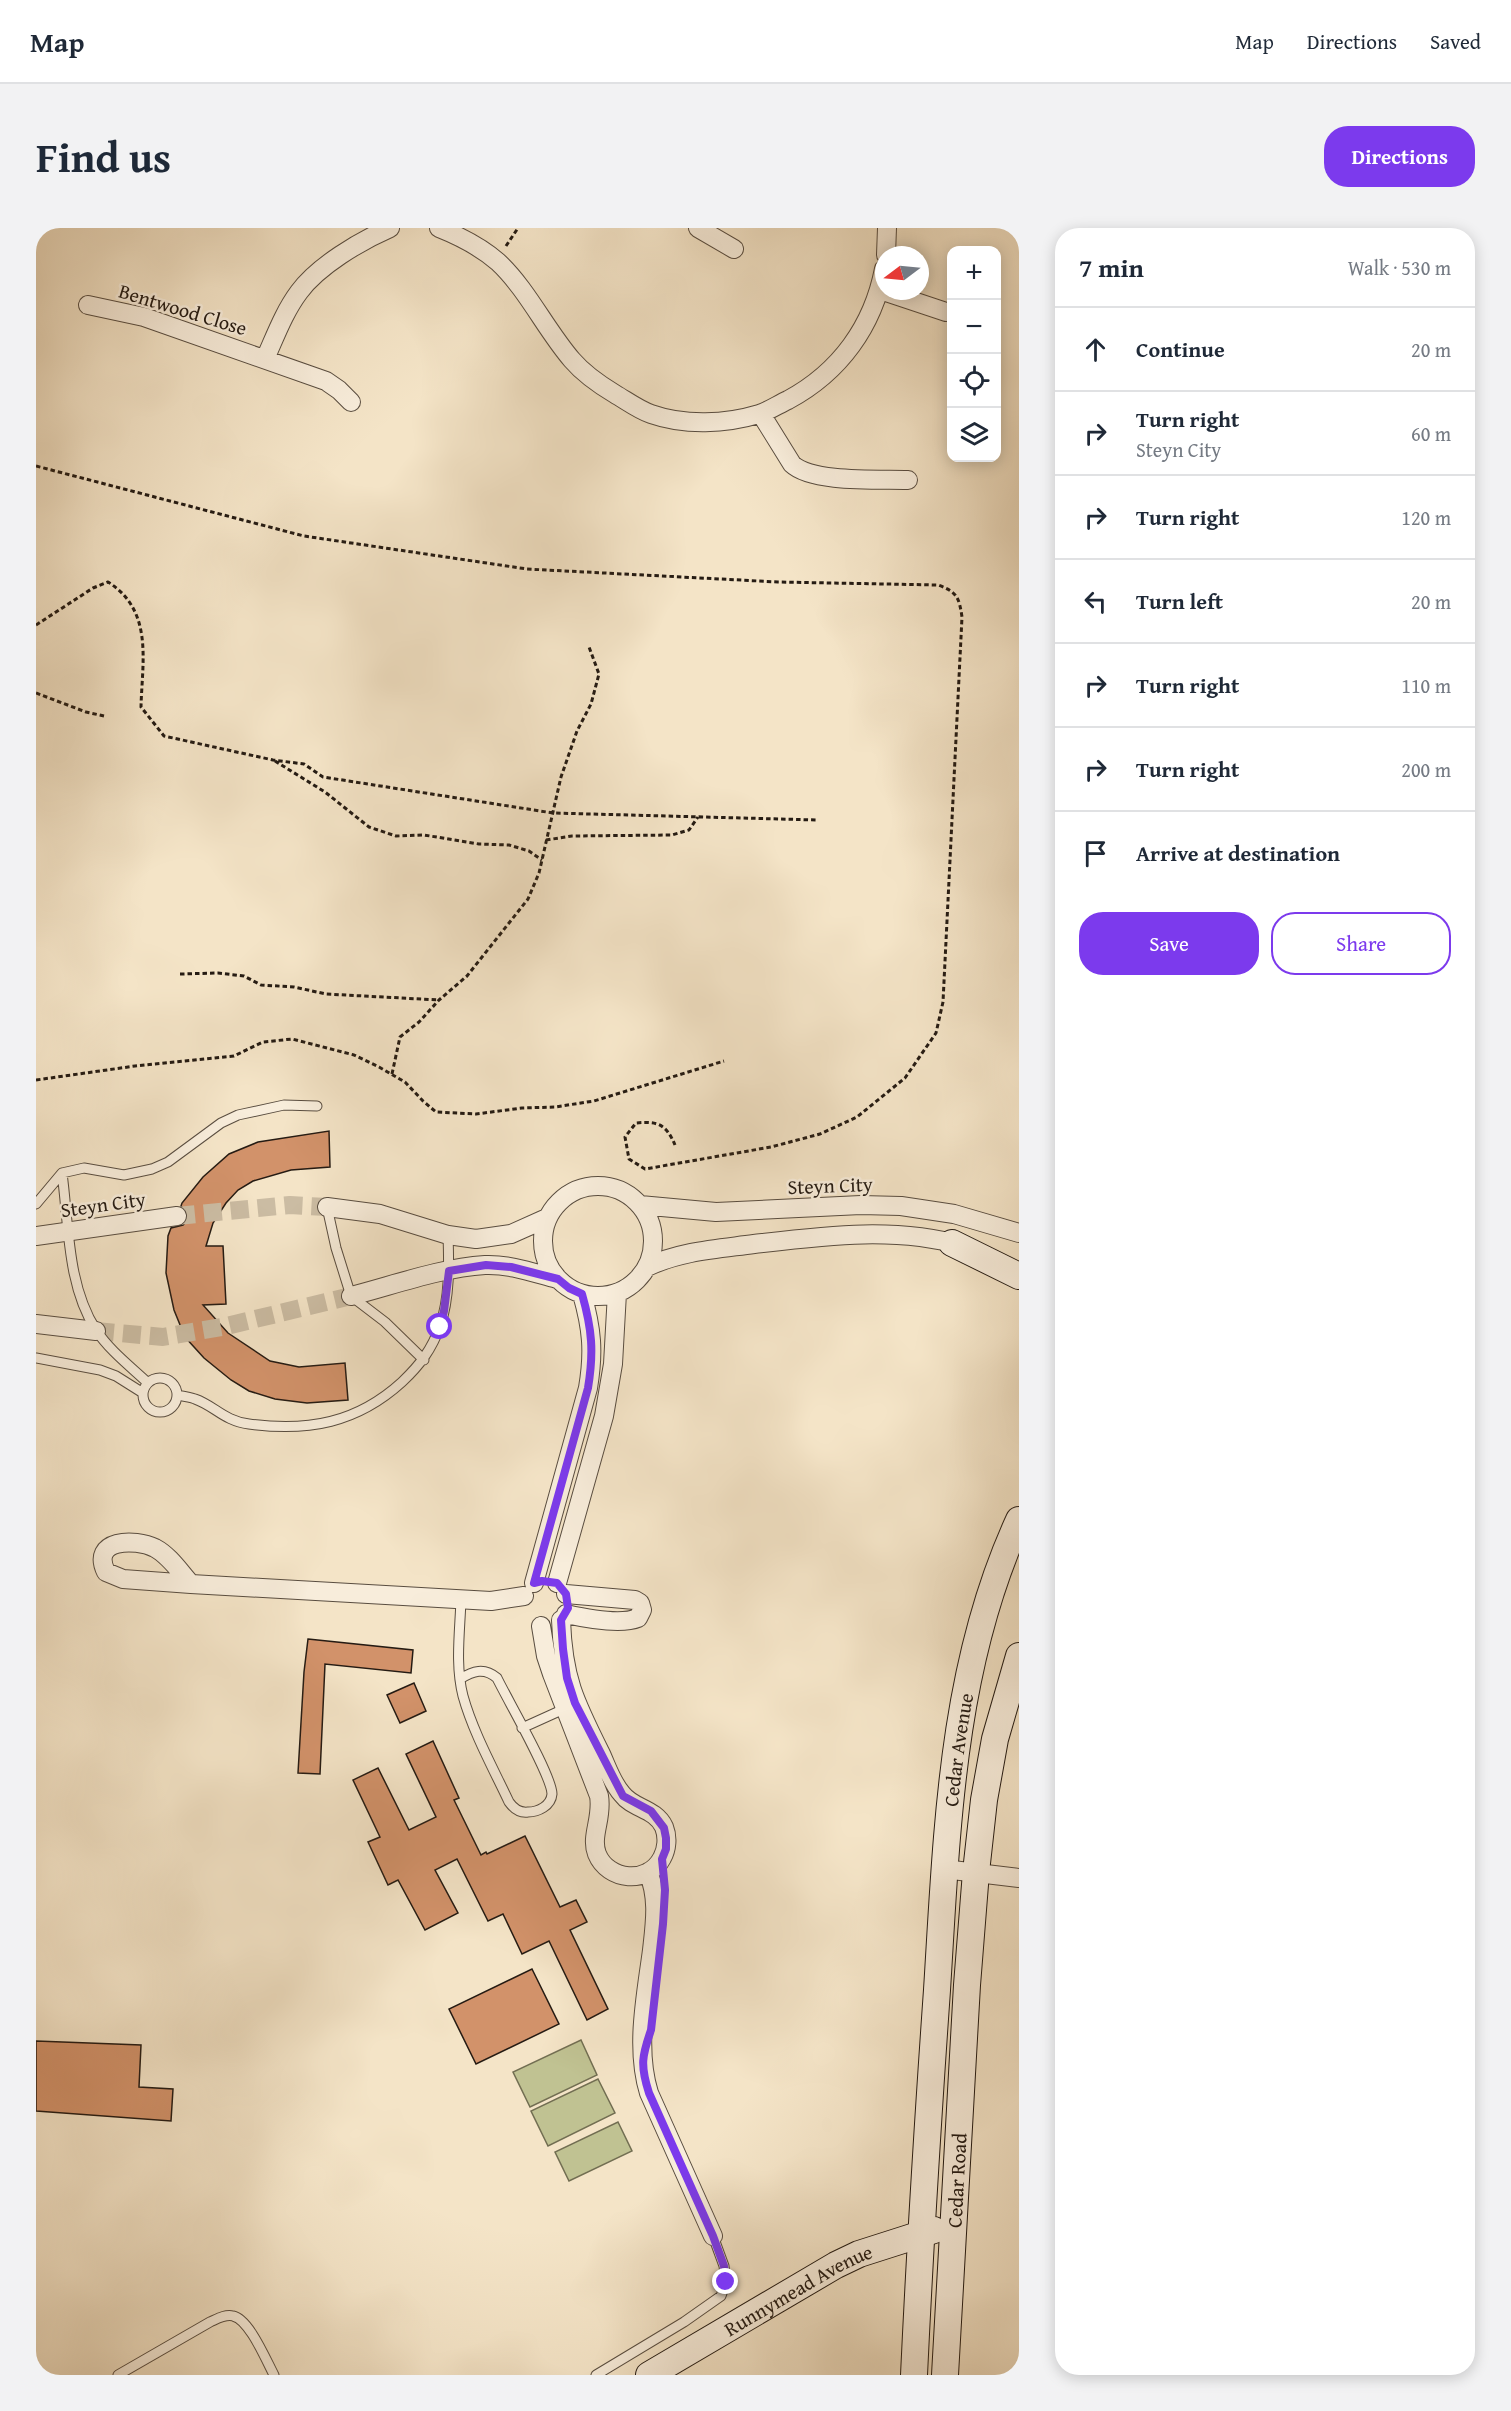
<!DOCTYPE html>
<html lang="en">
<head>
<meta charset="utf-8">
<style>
	body { margin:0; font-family:"Gentium Book Plus",serif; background:#f2f2f3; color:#1f2937 }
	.controls { position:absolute; right:18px; top:18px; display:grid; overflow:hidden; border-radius:12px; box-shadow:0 3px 15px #0003 }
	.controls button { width:54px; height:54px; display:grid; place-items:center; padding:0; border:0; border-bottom:2px solid #e0e1e3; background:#fff; color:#1f2937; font:30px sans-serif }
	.compass { position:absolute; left:839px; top:18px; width:54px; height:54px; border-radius:50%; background:#fff; box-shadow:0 3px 15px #0003; rotate:254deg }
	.stop { position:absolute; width:18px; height:18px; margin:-14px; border:4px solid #7c3aed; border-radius:50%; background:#fff }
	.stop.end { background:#7c3aed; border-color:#fff; box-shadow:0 2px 6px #0008 }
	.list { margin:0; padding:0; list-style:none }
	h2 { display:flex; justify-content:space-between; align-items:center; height:78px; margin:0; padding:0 24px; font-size:26px }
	h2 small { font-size:20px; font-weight:400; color:#747a83 }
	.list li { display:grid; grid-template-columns:39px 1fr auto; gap:18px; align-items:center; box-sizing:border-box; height:84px; padding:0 24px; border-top:2px solid #e0e1e3 }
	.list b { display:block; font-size:22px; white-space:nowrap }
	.list p { margin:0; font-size:20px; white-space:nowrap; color:#747a83 }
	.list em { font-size:20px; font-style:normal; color:#747a83 }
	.actions { display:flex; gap:12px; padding:18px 24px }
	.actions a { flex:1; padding:14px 0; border:2px solid #7c3aed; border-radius:24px; text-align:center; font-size:21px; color:#7c3aed }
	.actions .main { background:#7c3aed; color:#fff }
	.icon { flex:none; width:33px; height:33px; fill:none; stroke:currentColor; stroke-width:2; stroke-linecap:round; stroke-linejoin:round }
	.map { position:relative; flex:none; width:983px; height:2147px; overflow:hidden; border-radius:24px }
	header { display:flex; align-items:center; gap:36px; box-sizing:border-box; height:84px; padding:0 30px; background:#fff; border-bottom:2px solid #e0e1e3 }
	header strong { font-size:28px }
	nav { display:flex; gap:33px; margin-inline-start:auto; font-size:21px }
	.intro { display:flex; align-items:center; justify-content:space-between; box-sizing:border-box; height:144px; padding:0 36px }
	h1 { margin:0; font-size:42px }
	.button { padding:15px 27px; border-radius:24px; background:#7c3aed; color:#fff; font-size:21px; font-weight:700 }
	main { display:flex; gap:36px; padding:0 36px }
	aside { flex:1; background:#fff; border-radius:24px; box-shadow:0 3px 15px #0003 }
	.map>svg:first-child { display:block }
	.green { fill:#c0c292; stroke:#726e52; stroke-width:1.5 }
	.building { fill:#d2926a; stroke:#251b13; stroke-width:1.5 }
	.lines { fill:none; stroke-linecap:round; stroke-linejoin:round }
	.street-tunnel { stroke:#cbbca3; stroke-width:18; stroke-dasharray:18 9; stroke-linecap:butt }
	.lane-casing { stroke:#594d40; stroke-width:11 }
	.street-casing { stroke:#594d40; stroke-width:20 }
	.secondary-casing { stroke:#251b13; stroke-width:28 }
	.path { stroke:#251b13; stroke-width:3; stroke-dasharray:4.5 3; stroke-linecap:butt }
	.lane { stroke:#f8eddb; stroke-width:9 }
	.street { stroke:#f8eddb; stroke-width:18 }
	.secondary { stroke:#f8eddb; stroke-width:26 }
	.route { stroke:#7c3aed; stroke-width:8 }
	.labels { text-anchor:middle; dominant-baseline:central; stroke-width:5; stroke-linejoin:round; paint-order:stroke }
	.street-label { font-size:20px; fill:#251b13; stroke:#f8eddb }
</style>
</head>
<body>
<header>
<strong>Map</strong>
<nav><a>Map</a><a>Directions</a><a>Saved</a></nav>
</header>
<div class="intro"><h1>Find us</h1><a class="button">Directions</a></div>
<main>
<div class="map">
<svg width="983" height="2147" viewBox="0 0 983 2147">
	<rect width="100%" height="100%" fill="#f4e4c7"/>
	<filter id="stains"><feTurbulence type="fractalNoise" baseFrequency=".00333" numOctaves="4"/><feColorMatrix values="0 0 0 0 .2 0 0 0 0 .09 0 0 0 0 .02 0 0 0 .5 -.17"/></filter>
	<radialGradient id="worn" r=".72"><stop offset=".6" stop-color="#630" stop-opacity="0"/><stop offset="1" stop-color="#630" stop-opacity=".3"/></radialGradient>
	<!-- green -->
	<path class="green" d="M545 1812 561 1847 494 1879 477 1844Z
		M562 1851 579 1885 512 1918 495 1883Z
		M582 1894 596 1923 533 1953 519 1924Z"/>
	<!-- building -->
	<path class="building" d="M293 903 294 939 255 942 217 953 202 962 190 975 177 995 170 1018H187L190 1076 167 1077 192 1105 234 1133 263 1139 309 1135 312 1172 271 1175 239 1171 213 1163 195 1152 168 1130 149 1109 138 1082 130 1045 132 1008 135 1000 147 997 151 993 152 986 145 978 146 975 167 949 193 926 222 914Z
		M272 1411 377 1422 375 1445 289 1436 284 1546 262 1545 268 1444Z
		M378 1455 390 1483 364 1495 351 1467Z
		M397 1513 423 1570 418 1572 445 1627 450 1624 451 1626 489 1608 524 1679 540 1672 551 1694 534 1702 572 1781 551 1792 513 1713 486 1726 467 1686 452 1693 421 1631 399 1642 422 1685 389 1702 362 1652 352 1657 332 1614 344 1609 317 1552 342 1540 373 1602 400 1589 370 1526Z
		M496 1741 523 1796 440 1836 413 1781Z
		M0 1813 105 1817 103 1859 137 1861 135 1893 0 1883Z"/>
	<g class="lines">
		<!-- street-tunnel -->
		<path class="street-tunnel" d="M141 988 254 977 291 979
			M60 1103 127 1109 186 1099 315 1068"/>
		<defs>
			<path id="lane" d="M26 945C33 997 31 1057 60 1102 73 1122 95 1139 112 1155
				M0 976 26 945 48 940 88 947 116 941 132 934 185 895 202 887 248 877 281 878
				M291 979 300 1020 315 1068 349 1094 388 1132
				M0 1130 64 1142 80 1148 107 1165
				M107 1167a17 17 0 1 1 34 0a17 17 0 1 1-34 0Z
				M141 1167C147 1168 154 1169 159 1171 179 1178 188 1193 213 1196 272 1204 321 1195 366 1154 384 1137 396 1121 404 1098 414 1070 413 1036 412 1007
				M424 1451C437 1443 448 1439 461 1450 471 1471 516 1548 516 1566 515 1578 502 1584 492 1584 484 1585 478 1581 473 1574 457 1540 437 1504 427 1468 419 1437 424 1403 425 1371
				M486 1500 528 1481
				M82 2147 174 2094C181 2091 189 2086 197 2088 213 2091 230 2132 238 2147
				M560 2147 648 2094 685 2068 690 2054 688 2038 677 2008"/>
			<path id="street" d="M403 0C423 8 446 20 462 34 491 61 510 102 536 132 548 146 564 157 579 166 591 173 603 182 615 186 649 198 690 196 723 186 733 183 743 176 752 172 804 144 837 98 848 41
				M662 0 698 21
				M850 27 851 0
				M844 62 910 84
				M52 77 108 89 290 153 303 162 315 174
				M229 131C239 109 248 84 263 64 282 38 324 13 354 0
				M725 186 756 236C776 255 843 251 872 252
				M507 1013a55 55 0 1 1 110 0a55 55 0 1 1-110 0Z
				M604 977 680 984 825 977 865 978 918 986 983 1005
				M291 979 344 986 412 1007 440 1011 475 1006 511 990
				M0 1008 141 988
				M611 1039C645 1023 681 1021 718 1016 786 1008 860 998 927 1018
				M315 1068C358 1057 404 1040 449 1037 474 1036 498 1045 521 1051
				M0 1096 60 1103
				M498 1355 552 1160C558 1124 556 1101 546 1066
				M521 1355 568 1188 577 1136 581 1065
				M155 1356C144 1344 134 1328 119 1320 99 1310 54 1311 70 1344L87 1351 155 1356 455 1373 488 1368
				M530 1386C548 1390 585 1397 602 1390L606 1382 604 1375 599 1372 530 1366
				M505 1398 510 1428 516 1446 563 1568C567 1590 554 1608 561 1626 572 1653 612 1657 626 1630 631 1621 632 1609 628 1599 619 1580 597 1581 586 1566 576 1555 571 1539 565 1526 539 1474 527 1451 525 1392
				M908 1641 983 1650
				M612 1644C623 1670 619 1695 616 1722 610 1768 599 1820 613 1865L677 2008"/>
			<g id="secondary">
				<path d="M916 1015 983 1048"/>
				<path id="s1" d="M613 2147 800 2037 823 2026 898 2002"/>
				<path id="s2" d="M878 2147C884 2019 892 1890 901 1762 911 1603 915 1439 983 1292"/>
				<path id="s3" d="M909 2147 931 1757 940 1644 948 1572 959 1511 983 1428"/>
			</g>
		</defs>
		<!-- lane casing -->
		<use href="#lane" class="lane-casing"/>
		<!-- street casing -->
		<use href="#street" class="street-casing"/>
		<!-- secondary casing -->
		<use href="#secondary" class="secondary-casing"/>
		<!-- path -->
		<path class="path" d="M470 18 482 0
			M0 238 268 308 491 341 742 354 902 357C921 364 923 369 926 389L907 774 900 805 869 850 821 889 784 906 735 919 609 941 593 931 589 909 600 895C622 893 630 896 639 917
			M0 397 57 360 72 354C118 383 106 434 105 479L128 508 237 532 268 536 287 549 517 585 781 592
			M0 465 50 484 68 488
			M239 533 289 564 333 599 360 608 388 607 443 616 473 617 493 623 506 632
			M510 612 536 608 636 607 653 602 662 589
			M144 746 182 745 208 748 225 757 258 759 290 766 403 772
			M356 846 364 809 383 794 403 772 431 748 492 671 503 645 525 549 541 503 555 476 563 446 553 419
			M0 852 99 838 198 828 227 814 256 811 318 827 343 839 369 854 387 873 400 884 440 886 486 880 519 879 558 873 688 833"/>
		<!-- lane -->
		<use href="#lane" class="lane"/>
		<!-- street -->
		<use href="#street" class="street"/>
		<!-- secondary -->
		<use href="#secondary" class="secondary"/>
	</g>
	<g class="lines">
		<!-- route -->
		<path class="route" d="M404 1099 408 1083 413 1043 450 1037 475 1039 522 1051 533 1060 546 1066C556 1101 558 1124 552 1160L498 1355 506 1353 521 1355 530 1366 532 1380 525 1392 527 1421 531 1450 539 1475 587 1568 615 1583 628 1600 630 1610V1621L626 1631 629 1662 627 1696 615 1802C606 1828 604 1837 613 1865L677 2008 688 2038 690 2054"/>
	</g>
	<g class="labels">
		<!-- street labels -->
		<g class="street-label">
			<text transform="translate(147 81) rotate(17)">Bentwood Close</text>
			<text transform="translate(794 957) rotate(-2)">Steyn City</text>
			<text transform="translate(67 976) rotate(-8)">Steyn City</text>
			<text stroke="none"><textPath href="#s2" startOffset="627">Cedar Avenue</textPath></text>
			<text stroke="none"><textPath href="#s3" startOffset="195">Cedar Road</textPath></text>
			<text stroke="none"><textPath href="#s1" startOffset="172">Runnymead Avenue</textPath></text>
		</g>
	</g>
	<rect width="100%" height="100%" filter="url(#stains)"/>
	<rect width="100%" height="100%" fill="url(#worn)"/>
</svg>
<div class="controls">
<button>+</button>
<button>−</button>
<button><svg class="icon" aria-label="locate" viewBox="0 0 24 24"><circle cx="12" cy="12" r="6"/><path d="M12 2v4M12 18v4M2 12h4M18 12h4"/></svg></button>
<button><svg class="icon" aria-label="layers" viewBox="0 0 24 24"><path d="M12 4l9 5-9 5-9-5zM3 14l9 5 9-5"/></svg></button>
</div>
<svg class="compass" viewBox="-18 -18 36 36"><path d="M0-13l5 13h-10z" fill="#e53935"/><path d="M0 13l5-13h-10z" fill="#747a83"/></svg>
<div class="stop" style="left:404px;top:1099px"></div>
<div class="stop end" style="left:690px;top:2054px"></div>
</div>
<aside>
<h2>7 min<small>Walk · 530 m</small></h2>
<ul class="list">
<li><svg class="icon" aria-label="ahead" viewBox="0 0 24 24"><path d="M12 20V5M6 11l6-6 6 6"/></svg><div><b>Continue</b></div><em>20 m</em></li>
<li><svg class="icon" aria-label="right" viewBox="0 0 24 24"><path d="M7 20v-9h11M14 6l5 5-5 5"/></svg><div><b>Turn right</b><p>Steyn City</p></div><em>60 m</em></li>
<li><svg class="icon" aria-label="right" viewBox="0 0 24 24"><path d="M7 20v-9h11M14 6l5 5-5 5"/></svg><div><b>Turn right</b></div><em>120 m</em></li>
<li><svg class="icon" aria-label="left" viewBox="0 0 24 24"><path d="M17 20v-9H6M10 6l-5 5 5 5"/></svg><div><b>Turn left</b></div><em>20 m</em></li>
<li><svg class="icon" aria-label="right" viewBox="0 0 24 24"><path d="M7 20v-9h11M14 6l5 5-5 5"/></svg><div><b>Turn right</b></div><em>110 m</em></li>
<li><svg class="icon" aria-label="right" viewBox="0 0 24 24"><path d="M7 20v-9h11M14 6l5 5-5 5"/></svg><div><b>Turn right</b></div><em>200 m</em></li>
<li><svg class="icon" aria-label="arrive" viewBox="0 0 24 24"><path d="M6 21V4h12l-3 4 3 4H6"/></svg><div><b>Arrive at destination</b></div></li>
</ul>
<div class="actions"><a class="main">Save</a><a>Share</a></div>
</aside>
</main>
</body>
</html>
